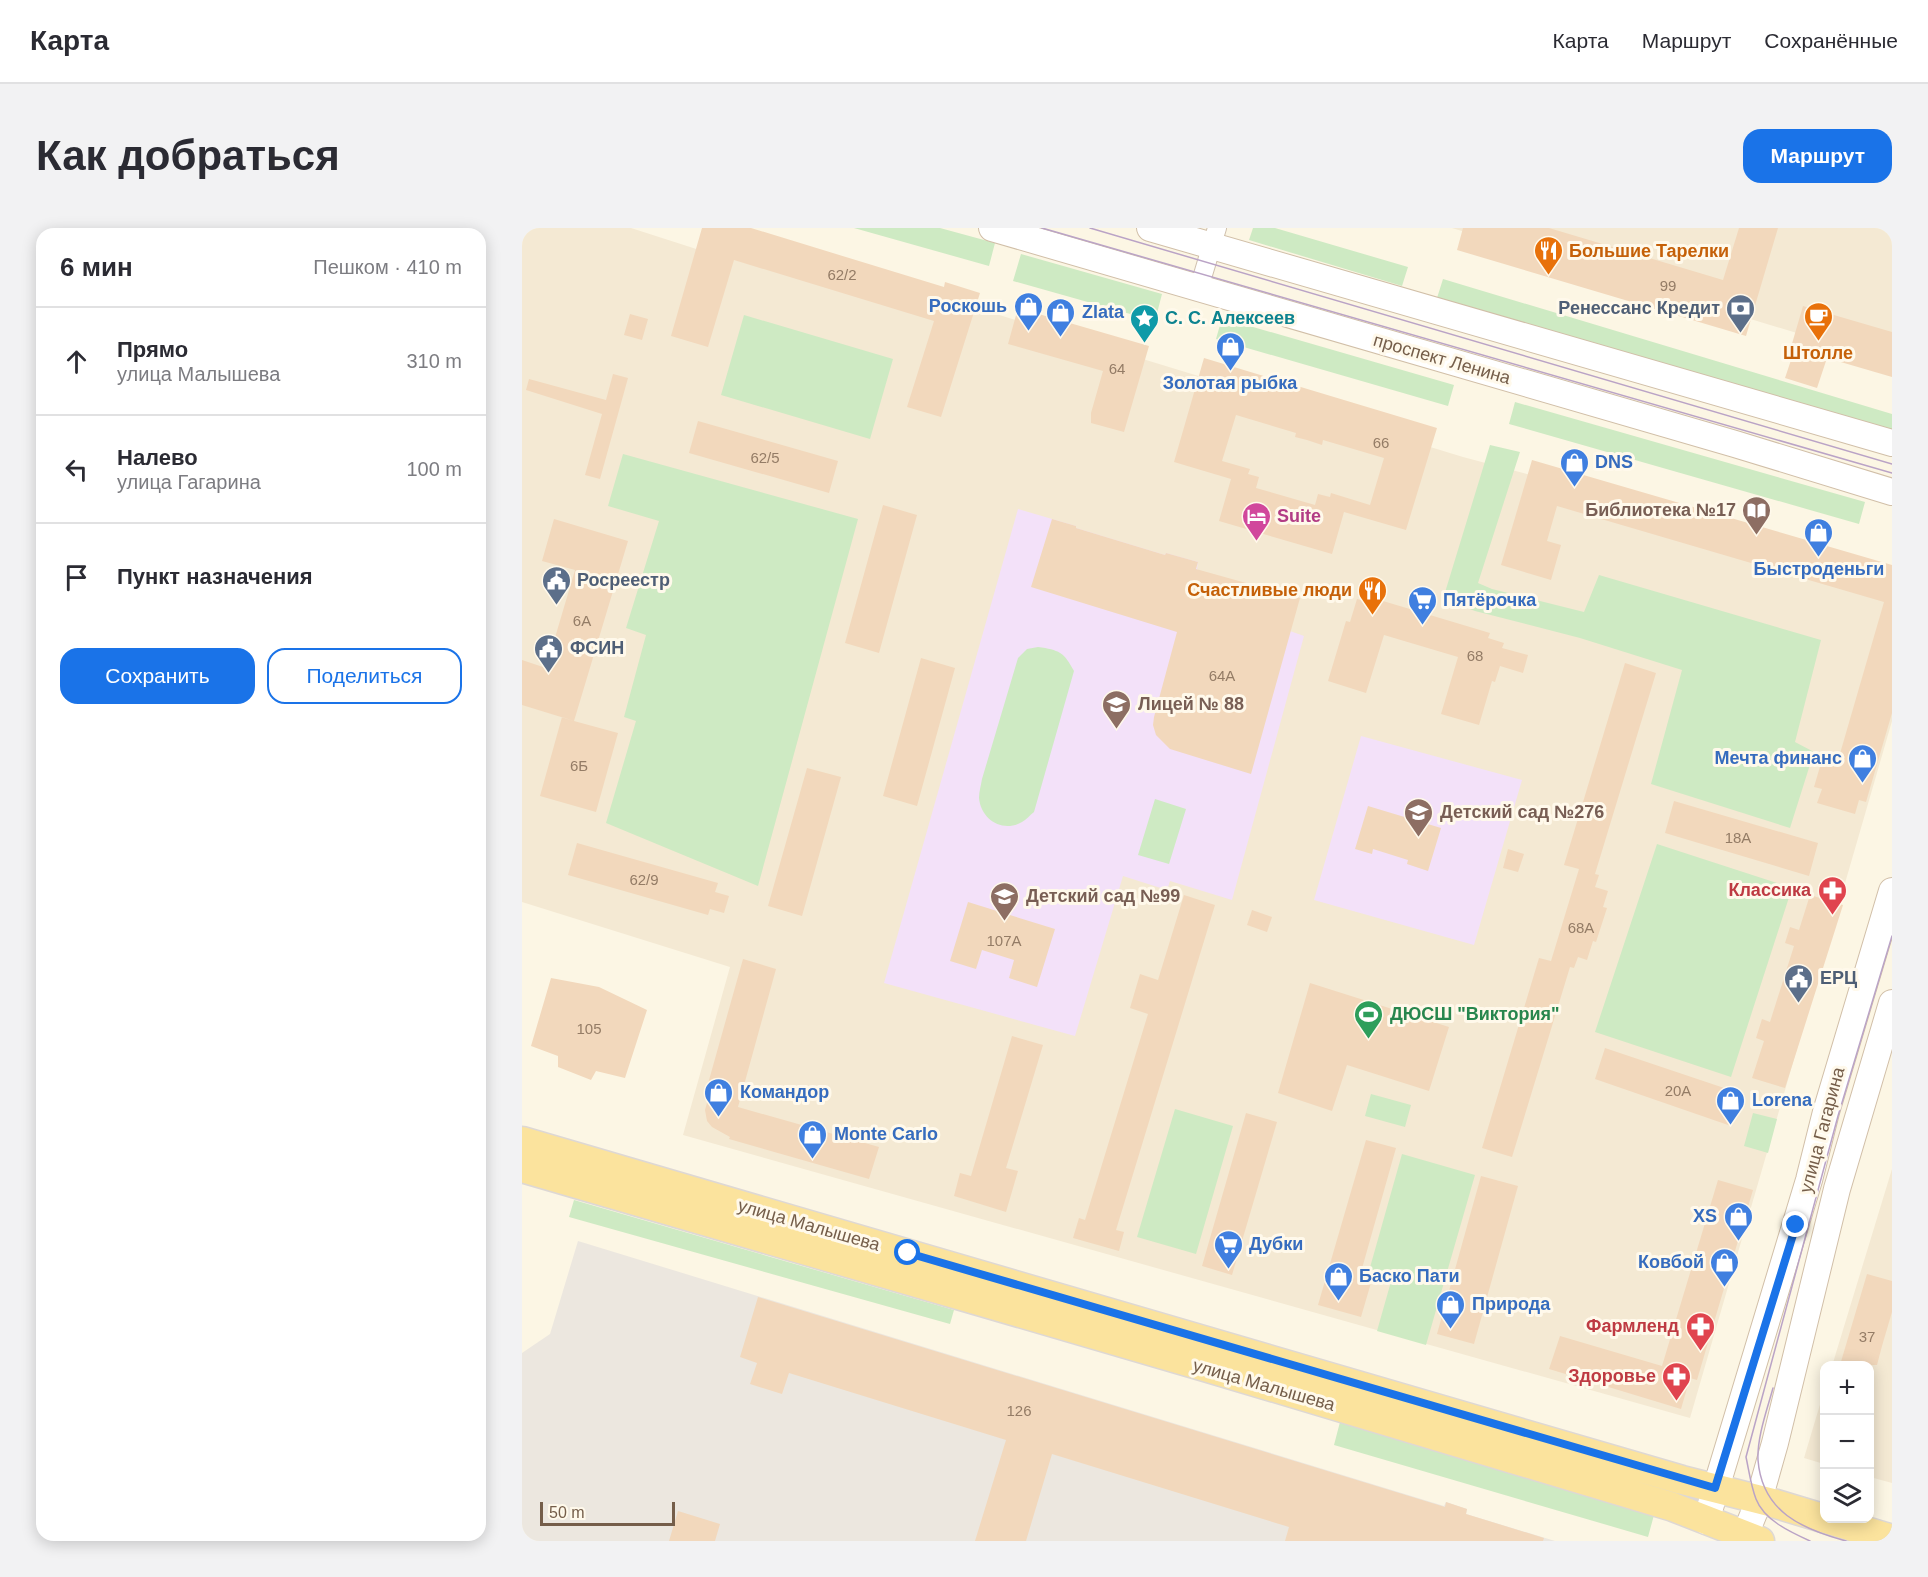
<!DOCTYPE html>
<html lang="ru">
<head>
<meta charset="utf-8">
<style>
	body { margin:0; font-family:Arial,sans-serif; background:#f2f2f3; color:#2b2b33 }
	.controls { position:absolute; right:18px; bottom:18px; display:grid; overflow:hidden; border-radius:12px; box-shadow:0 3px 15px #0003 }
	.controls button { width:54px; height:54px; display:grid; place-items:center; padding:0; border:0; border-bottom:2px solid #e1e1e2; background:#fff; color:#2b2b33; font:30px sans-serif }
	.scale { position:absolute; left:18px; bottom:15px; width:135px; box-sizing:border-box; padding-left:6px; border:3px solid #755e4a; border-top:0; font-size:16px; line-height:21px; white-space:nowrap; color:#755e4a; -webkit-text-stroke:4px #fff9eb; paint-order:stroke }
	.stop { position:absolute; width:18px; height:18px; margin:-14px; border:4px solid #1a73e8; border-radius:50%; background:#fff }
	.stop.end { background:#1a73e8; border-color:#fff; box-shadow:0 2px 6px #0008 }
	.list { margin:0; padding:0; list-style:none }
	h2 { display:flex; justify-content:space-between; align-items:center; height:78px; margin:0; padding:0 24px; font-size:26px }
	h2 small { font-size:20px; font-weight:400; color:#7c7c81 }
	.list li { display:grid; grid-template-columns:39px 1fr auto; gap:18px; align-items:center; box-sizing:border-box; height:108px; padding:0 24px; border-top:2px solid #e1e1e2 }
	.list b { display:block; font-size:22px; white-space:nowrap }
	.list p { margin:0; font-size:20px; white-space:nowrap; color:#7c7c81 }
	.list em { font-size:20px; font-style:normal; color:#7c7c81 }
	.actions { display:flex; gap:12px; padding:18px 24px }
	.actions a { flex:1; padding:14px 0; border:2px solid #1a73e8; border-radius:18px; text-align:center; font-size:21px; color:#1a73e8 }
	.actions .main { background:#1a73e8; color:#fff }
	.icon { flex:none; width:33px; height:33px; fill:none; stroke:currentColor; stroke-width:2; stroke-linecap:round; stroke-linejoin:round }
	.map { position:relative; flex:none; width:1370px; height:1313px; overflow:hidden; border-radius:18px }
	header { display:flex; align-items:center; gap:36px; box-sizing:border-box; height:84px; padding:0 30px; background:#fff; border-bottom:2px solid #e1e1e2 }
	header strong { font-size:28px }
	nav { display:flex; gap:33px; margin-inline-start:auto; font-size:21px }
	.intro { display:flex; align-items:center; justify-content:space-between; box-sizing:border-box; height:144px; padding:0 36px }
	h1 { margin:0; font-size:42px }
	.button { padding:15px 27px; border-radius:18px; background:#1a73e8; color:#fff; font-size:21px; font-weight:700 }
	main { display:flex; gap:36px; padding:0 36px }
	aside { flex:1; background:#fff; border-radius:18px; box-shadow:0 3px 15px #0003 }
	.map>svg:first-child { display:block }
	.residential { fill:#f4e9d3 }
	.industrial { fill:#ece7df }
	.education { fill:#f3e1f9 }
	.green { fill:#ceeac3 }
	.building { fill:#f2d8bc; fill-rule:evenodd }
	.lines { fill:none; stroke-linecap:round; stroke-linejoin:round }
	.street-casing { stroke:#d0c1ae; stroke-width:20 }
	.secondary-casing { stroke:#d1bfa8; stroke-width:28 }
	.primary-casing { stroke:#ded8d4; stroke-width:31 }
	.street { stroke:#fff; stroke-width:18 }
	.secondary { stroke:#fff; stroke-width:26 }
	.primary { stroke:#fbe39d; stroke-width:28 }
	.tram { stroke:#baa3c6; stroke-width:1.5 }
	.route { stroke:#1a73e8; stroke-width:8 }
	.labels { text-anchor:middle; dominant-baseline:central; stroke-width:6; stroke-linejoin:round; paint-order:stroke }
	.number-label { font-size:15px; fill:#947c66 }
	.food-label { font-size:18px; font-weight:bold; fill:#c56008; stroke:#fff9eb; text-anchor:start }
	.shop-label { font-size:18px; font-weight:bold; fill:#366cbe; stroke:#fff9eb; text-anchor:start }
	.service-label { font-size:18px; font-weight:bold; fill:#4e5e75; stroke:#fff9eb; text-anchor:start }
	.culture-label { font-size:18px; font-weight:bold; fill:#0d838f; stroke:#fff9eb; text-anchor:start }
	.street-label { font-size:18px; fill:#755e4a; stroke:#fff9eb }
	.education-label { font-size:18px; font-weight:bold; fill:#785e54; stroke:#fff9eb; text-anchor:start }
	.hotel-label { font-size:18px; font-weight:bold; fill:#b23c85; stroke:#fff9eb; text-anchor:start }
	.health-label { font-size:18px; font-weight:bold; fill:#be3a42; stroke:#fff9eb; text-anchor:end }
	.leisure-label { font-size:18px; font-weight:bold; fill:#27864d; stroke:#fff9eb; text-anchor:start }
</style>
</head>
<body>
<header>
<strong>Карта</strong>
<nav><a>Карта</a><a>Маршрут</a><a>Сохранённые</a></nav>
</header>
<div class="intro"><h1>Как добраться</h1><a class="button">Маршрут</a></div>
<main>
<aside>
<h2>6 мин<small>Пешком · 410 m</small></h2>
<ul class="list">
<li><svg class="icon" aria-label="ahead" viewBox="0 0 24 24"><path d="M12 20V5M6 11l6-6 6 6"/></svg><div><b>Прямо</b><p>улица Малышева</p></div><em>310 m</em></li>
<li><svg class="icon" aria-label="left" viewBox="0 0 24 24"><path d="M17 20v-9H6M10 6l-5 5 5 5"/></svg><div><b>Налево</b><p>улица Гагарина</p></div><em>100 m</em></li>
<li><svg class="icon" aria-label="arrive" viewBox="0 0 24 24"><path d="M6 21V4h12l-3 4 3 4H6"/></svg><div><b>Пункт назначения</b></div></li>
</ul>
<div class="actions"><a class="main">Сохранить</a><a>Поделиться</a></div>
</aside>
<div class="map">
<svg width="1370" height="1313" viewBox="0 0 1370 1313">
	<rect width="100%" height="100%" fill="#fcf6e4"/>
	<!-- residential -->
	<path class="residential" d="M0 0H109L196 28 235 13 941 229 1370 343V493L1168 1190 161 907 208 739 0 674Z
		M930 0H1370V134Z
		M1370 941V1255L1348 1249V1138H1310Z
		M1302 1163V1236L1282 1230Z"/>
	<!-- industrial -->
	<path class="industrial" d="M56 1013 922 1278 924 1274 945 1281 944 1286 1033 1313H0V1125L28 1106Z"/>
	<!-- education -->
	<path class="education" d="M496 281 554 298V300L643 327 644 325 676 334 675 341 768 403 782 408 710 672 648 653 645 662 601 648 553 808 362 755Z
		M839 508 1000 552 952 717 792 672Z"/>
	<!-- green -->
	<path class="green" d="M332 0H418L473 15 467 38Z
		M731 0H753L886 39 880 58 727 12Z
		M499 26 640 66 633 93 491 53Z
		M921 51 1370 186V208L915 70Z
		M222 87 371 131 348 211 199 167Z
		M700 90 932 157 926 178 694 111Z
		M993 174 1343 274 1337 296 987 196Z
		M968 217 998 224 956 355 970 361 1062 384 1077 347 1299 412 1273 514 1292 524 1268 600 1129 556 1160 442 1058 410 953 383 921 371Z
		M101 226 336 291 236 658 84 595 114 493 102 489 124 407 104 400 137 293 86 278Z
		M516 419C537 422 542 424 552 443L512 584C508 587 504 592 500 594 481 605 459 592 457 570 457 564 459 557 460 551L496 430 505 421Z
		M633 571 664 581 647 636 616 627Z
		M1135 616 1270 660 1209 849 1073 804Z
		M849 866 889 877 883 899 843 888Z
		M653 881 711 898 674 1026 615 1009Z
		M1231 885 1255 891 1246 925 1222 918Z
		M880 926 953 947 904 1117 855 1103 870 1050 847 1043Z
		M52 972 432 1082 428 1096 47 989Z
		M818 1194 1132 1287 1126 1309 812 1217Z"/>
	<!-- building -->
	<path class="building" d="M180 0H229L422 59 423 54 458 65 419 189 385 179 412 93 212 32 186 119 149 108Z
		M941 0H1027L1201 52 1217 0H1256L1224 108 935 22Z
		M1281 78 1370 104V149L1305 130 1295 160 1263 150 1273 120 1269 119Z
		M496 80 627 118 602 204 569 195V185L581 143 486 116Z
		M108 86 126 91 120 112 102 107Z
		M682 130 915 200 884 302 822 284 810 326 697 293 709 251 652 234ZM714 187 774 205 773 209 785 212 800 217 801 212 862 230 848 277 809 265 808 269 796 266 793 277 734 260 737 249 726 246 728 241 700 233Z
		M91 146 106 150 78 251 63 247 80 186 4 162 7 151 84 172Z
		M176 193 316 233 307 265 167 225Z
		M1010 232 1370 337V485L1344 574 1337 572 1333 586 1295 575 1300 561 1292 559 1302 525 1317 529 1362 374 1035 278 1025 313 1039 317 1029 352 979 337Z
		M361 277 395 287 357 425 323 415Z
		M32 291 106 313 52 493 96 505 74 584 18 568 40 489 52 493 0 477V432L24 440 53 342 20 333Z
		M530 291 554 298V300L643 327 644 325 676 334 674 341 778 370 729 546 648 521 634 507 631 497 632 489 655 404 509 359Z
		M851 370 968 405 966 410 982 415 980 420 1006 427 1001 445 978 438 973 454 970 453 957 497 919 486 936 429 862 407 844 465 806 453 824 393 828 394 835 371 850 375Z
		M399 430 433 440 395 578 361 568Z
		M1103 435 1134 445 1073 646 1077 647 1073 659 1086 663 1081 679 1085 680 1074 714 1071 713 1065 732 1056 729 1052 740 1048 739 990 929 960 920 1017 730 1029 733 1057 641 1042 637Z
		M285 540 319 549 280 688 246 678Z
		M1152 573 1296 615 1287 648 1143 605Z
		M846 578 919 600 906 643 885 636 886 632 851 621 850 626 833 621Z
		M55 615 196 655 193 664 207 668 202 685 188 681 186 687 46 647Z
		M986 621 1002 626 996 644 981 640Z
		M662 667 693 677 594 1002 602 1004 597 1023 551 1010 557 990 563 992 626 786 608 780 618 746 636 752Z
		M1288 667 1321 677 1263 860 1230 850 1242 813 1234 810 1240 791 1248 794 1272 718 1263 715 1268 699 1277 702Z
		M446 674 533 701 515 759 487 750 492 732 460 722 454 741 428 733Z
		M730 682 750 689 745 704 725 697Z
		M221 731 254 741 216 879 357 919 347 951 207 911 208 909 190 899 185 893 183 882 186 871 182 870Z
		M29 750 77 759 125 782 103 850 74 843 69 852 36 839V828L9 818Z
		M788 755 927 799 907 863 825 837 810 883 756 865Z
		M490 808 521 817 484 940 496 943 484 984 432 968 438 945 449 948Z
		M1083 820 1220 866 1209 898 1073 851Z
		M724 885 755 894 710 1047 680 1038Z
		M844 912 874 920 839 1044 851 1048 839 1089 796 1077Z
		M959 948 996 958 952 1116 915 1106Z
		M1196 952 1231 962 1175 1152 1168 1150 1159 1181 1027 1141 1038 1108 1140 1138Z
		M1345 1046 1370 1053V1084L1360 1118 1355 1137H1318Z
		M236 1069 923 1279 924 1274 945 1281 944 1286 1022 1310 1021 1313H763L767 1299 530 1226 504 1313H453L484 1212 267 1145 260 1166 228 1156 235 1135 218 1129Z
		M156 1283 198 1296 193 1313H147Z"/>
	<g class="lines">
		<defs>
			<path id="street" d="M677 60 695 0"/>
			<path id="secondary" d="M470 0 1213 216 1370 264
				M628 0 1370 215
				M1184 1293 1287 952 1304 884 1370 663
				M1223 1307 1236 1275 1253 1215 1315 961 1370 775"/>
			<path id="primary" d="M0 913 1160 1252 1251 1275 1370 1311
				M0 940 683 1139 1151 1279 1238 1313"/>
		</defs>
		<!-- street casing -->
		<use href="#street" class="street-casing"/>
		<!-- secondary casing -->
		<use href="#secondary" class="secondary-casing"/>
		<!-- primary casing -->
		<use href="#primary" class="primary-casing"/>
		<!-- street -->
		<use href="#street" class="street"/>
		<!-- secondary -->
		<use href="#secondary" class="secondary"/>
		<!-- primary -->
		<use href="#primary" class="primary"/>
		<!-- tram -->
		<path class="tram" d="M520 0 1370 245
			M568 0 1370 236
			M1251 1160C1245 1182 1235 1209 1236 1232 1240 1284 1280 1301 1324 1313
			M1288 1313C1268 1304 1242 1292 1234 1271 1229 1258 1227 1243 1224 1229L1316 888 1370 708"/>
	</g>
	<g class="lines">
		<!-- route -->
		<path class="route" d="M386 1025 1193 1260 1274 997"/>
	</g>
	<!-- icons -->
	<defs>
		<symbol id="restaurant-pin" viewBox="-11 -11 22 30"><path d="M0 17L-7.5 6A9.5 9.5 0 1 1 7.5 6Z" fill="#e8710a" stroke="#fff9eb"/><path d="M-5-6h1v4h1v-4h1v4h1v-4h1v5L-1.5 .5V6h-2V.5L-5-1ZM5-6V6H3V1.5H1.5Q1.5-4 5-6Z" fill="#fff"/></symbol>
		<symbol id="shop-pin" viewBox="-11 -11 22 30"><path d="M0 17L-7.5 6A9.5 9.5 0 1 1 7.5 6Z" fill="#3f7fe0" stroke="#fff9eb"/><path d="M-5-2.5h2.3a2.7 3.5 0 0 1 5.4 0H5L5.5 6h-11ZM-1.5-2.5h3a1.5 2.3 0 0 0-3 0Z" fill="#fff"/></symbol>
		<symbol id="bank-pin" viewBox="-11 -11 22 30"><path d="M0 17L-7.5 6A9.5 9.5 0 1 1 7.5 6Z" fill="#5c6f8a" stroke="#fff9eb"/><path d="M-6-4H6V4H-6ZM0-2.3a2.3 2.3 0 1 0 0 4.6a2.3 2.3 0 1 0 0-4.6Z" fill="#fff"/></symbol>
		<symbol id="cafe-pin" viewBox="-11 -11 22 30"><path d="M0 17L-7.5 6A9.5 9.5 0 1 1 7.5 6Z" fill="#e8710a" stroke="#fff9eb"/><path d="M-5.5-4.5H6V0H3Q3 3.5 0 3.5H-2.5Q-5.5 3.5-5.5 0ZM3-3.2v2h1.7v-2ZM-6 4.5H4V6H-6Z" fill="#fff"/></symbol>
		<symbol id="sight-pin" viewBox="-11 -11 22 30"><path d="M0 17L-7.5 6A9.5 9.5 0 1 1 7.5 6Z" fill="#0f9aa8" stroke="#fff9eb"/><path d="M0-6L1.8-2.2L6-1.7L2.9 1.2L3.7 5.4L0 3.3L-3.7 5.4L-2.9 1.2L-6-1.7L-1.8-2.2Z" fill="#fff"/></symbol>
		<symbol id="library-pin" viewBox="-11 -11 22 30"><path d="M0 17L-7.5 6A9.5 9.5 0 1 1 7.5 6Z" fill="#8d6e63" stroke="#fff9eb"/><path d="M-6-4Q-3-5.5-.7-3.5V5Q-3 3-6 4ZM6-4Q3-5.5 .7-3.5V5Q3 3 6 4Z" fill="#fff"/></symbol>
		<symbol id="hotel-pin" viewBox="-11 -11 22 30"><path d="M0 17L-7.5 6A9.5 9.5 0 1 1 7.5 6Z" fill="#d1479c" stroke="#fff9eb"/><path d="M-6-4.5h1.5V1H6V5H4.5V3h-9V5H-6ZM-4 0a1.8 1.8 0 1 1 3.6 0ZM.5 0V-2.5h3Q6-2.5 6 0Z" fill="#fff"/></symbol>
		<symbol id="civic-pin" viewBox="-11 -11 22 30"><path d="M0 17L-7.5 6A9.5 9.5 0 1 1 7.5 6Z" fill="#5c6f8a" stroke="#fff9eb"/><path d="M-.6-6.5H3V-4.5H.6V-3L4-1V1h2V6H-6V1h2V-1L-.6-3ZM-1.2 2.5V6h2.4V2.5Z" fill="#fff"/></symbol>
		<symbol id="supermarket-pin" viewBox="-11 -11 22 30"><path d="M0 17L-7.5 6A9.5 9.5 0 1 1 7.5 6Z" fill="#3f7fe0" stroke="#fff9eb"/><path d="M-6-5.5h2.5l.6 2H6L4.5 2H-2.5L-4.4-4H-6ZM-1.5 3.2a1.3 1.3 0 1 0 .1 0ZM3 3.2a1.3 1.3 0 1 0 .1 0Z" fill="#fff"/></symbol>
		<symbol id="school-pin" viewBox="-11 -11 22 30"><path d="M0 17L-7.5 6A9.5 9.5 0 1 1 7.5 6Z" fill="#8d6e63" stroke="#fff9eb"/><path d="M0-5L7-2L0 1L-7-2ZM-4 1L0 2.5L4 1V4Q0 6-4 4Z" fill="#fff"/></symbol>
		<symbol id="pharmacy-pin" viewBox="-11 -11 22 30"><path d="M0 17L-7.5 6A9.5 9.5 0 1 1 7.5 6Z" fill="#e0444e" stroke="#fff9eb"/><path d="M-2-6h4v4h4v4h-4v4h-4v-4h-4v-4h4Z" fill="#fff"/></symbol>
		<symbol id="stadium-pin" viewBox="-11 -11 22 30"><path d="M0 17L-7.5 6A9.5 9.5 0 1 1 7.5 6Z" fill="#2e9e5b" stroke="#fff9eb"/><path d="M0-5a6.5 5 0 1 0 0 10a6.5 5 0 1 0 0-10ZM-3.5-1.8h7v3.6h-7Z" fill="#fff"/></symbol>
	</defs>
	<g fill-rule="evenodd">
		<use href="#restaurant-pin" x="1010" y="6" width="33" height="45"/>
		<use href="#shop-pin" x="490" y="62" width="33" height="45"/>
		<use href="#bank-pin" x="1202" y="64" width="33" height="45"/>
		<use href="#shop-pin" x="522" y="68" width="33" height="45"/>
		<use href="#cafe-pin" x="1280" y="72" width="33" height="45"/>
		<use href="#sight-pin" x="606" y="74" width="33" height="45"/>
		<use href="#shop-pin" x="692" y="102" width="33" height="45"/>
		<use href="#shop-pin" x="1036" y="218" width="33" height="45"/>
		<use href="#library-pin" x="1218" y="266" width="33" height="45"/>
		<use href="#hotel-pin" x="718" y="272" width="33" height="45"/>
		<use href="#shop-pin" x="1280" y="288" width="33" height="45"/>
		<use href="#civic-pin" x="18" y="336" width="33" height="45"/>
		<use href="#restaurant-pin" x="834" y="346" width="33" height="45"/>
		<use href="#supermarket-pin" x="884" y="356" width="33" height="45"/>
		<use href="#civic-pin" x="10" y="404" width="33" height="45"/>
		<use href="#school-pin" x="578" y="460" width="33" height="45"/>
		<use href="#shop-pin" x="1324" y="514" width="33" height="45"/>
		<use href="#school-pin" x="880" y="568" width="33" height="45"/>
		<use href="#pharmacy-pin" x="1294" y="646" width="33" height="45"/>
		<use href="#school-pin" x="466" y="652" width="33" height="45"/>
		<use href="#civic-pin" x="1260" y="734" width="33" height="45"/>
		<use href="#stadium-pin" x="830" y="770" width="33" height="45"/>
		<use href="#shop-pin" x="180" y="848" width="33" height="45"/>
		<use href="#shop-pin" x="1192" y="856" width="33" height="45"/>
		<use href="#shop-pin" x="274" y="890" width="33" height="45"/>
		<use href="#shop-pin" x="1200" y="972" width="33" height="45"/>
		<use href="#supermarket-pin" x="690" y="1000" width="33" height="45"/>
		<use href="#shop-pin" x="1186" y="1018" width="33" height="45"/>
		<use href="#shop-pin" x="800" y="1032" width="33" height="45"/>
		<use href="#shop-pin" x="912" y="1060" width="33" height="45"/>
		<use href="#pharmacy-pin" x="1162" y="1082" width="33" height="45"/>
		<use href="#pharmacy-pin" x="1138" y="1132" width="33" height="45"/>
	</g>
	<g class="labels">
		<!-- number labels -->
		<g class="number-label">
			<text x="320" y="46">62/2</text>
			<text x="1146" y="57">99</text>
			<text x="595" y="140">64</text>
			<text x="859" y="214">66</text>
			<text x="243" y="229">62/5</text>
			<text x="60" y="392">6А</text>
			<text x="953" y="427">68</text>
			<text x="700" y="447">64А</text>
			<text x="57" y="537">6Б</text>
			<text x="1216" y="609">18А</text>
			<text x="122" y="651">62/9</text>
			<text x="1059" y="699">68А</text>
			<text x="482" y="712">107А</text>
			<text x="67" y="800">105</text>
			<text x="1156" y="862">20А</text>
			<text x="1345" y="1108">37</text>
			<text x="497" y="1182">126</text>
		</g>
		<!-- food labels -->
		<g class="food-label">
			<text x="1047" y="23">Большие Тарелки</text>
			<text x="1296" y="125" text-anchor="middle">Штолле</text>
			<text x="830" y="362" text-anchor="end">Счастливые люди</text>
		</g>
		<!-- shop labels -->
		<g class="shop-label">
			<text x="485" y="78" text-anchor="end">Роскошь</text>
			<text x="560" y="84">Zlata</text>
			<text x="708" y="155" text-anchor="middle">Золотая рыбка</text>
			<text x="1073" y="234">DNS</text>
			<text x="1297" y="341" text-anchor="middle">Быстроденьги</text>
			<text x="921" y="372">Пятёрочка</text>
			<text x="1320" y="530" text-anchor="end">Мечта финанс</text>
			<text x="218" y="864">Командор</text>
			<text x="1230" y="872">Lorena</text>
			<text x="312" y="906">Monte Carlo</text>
			<text x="1195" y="988" text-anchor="end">XS</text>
			<text x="727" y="1016">Дубки</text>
			<text x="1182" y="1034" text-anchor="end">Ковбой</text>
			<text x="837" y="1048">Баско Пати</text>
			<text x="950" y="1076">Природа</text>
		</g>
		<!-- service labels -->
		<g class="service-label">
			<text x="1198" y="80" text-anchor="end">Ренессанс Кредит</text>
			<text x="55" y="352">Росреестр</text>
			<text x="48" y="420">ФСИН</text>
			<text x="1298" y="750">ЕРЦ</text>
		</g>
		<!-- culture labels -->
		<g class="culture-label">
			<text x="643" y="90">С. С. Алексеев</text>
		</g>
		<!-- street labels -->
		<g class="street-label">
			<text transform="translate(920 131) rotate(16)">проспект Ленина</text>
			<text transform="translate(1300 902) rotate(-75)">улица Гагарина</text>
			<text transform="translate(287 997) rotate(16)">улица Малышева</text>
			<text transform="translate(742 1157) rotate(16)">улица Малышева</text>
		</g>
		<!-- education labels -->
		<g class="education-label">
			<text x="1214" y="282" text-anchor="end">Библиотека №17</text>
			<text x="616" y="476">Лицей № 88</text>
			<text x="918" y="584">Детский сад №276</text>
			<text x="504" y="668">Детский сад №99</text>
		</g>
		<!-- hotel labels -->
		<g class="hotel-label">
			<text x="755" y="288">Suite</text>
		</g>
		<!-- health labels -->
		<g class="health-label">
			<text x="1289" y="662">Классика</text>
			<text x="1157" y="1098">Фармленд</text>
			<text x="1134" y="1148">Здоровье</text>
		</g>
		<!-- leisure labels -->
		<g class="leisure-label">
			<text x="868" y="786">ДЮСШ "Виктория"</text>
		</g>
	</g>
</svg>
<div class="controls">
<button>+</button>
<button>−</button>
<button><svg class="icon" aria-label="layers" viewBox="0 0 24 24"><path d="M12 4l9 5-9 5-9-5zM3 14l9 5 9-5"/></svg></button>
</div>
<div class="scale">50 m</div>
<div class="stop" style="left:386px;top:1025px"></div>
<div class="stop end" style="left:1274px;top:997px"></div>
</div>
</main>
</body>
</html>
